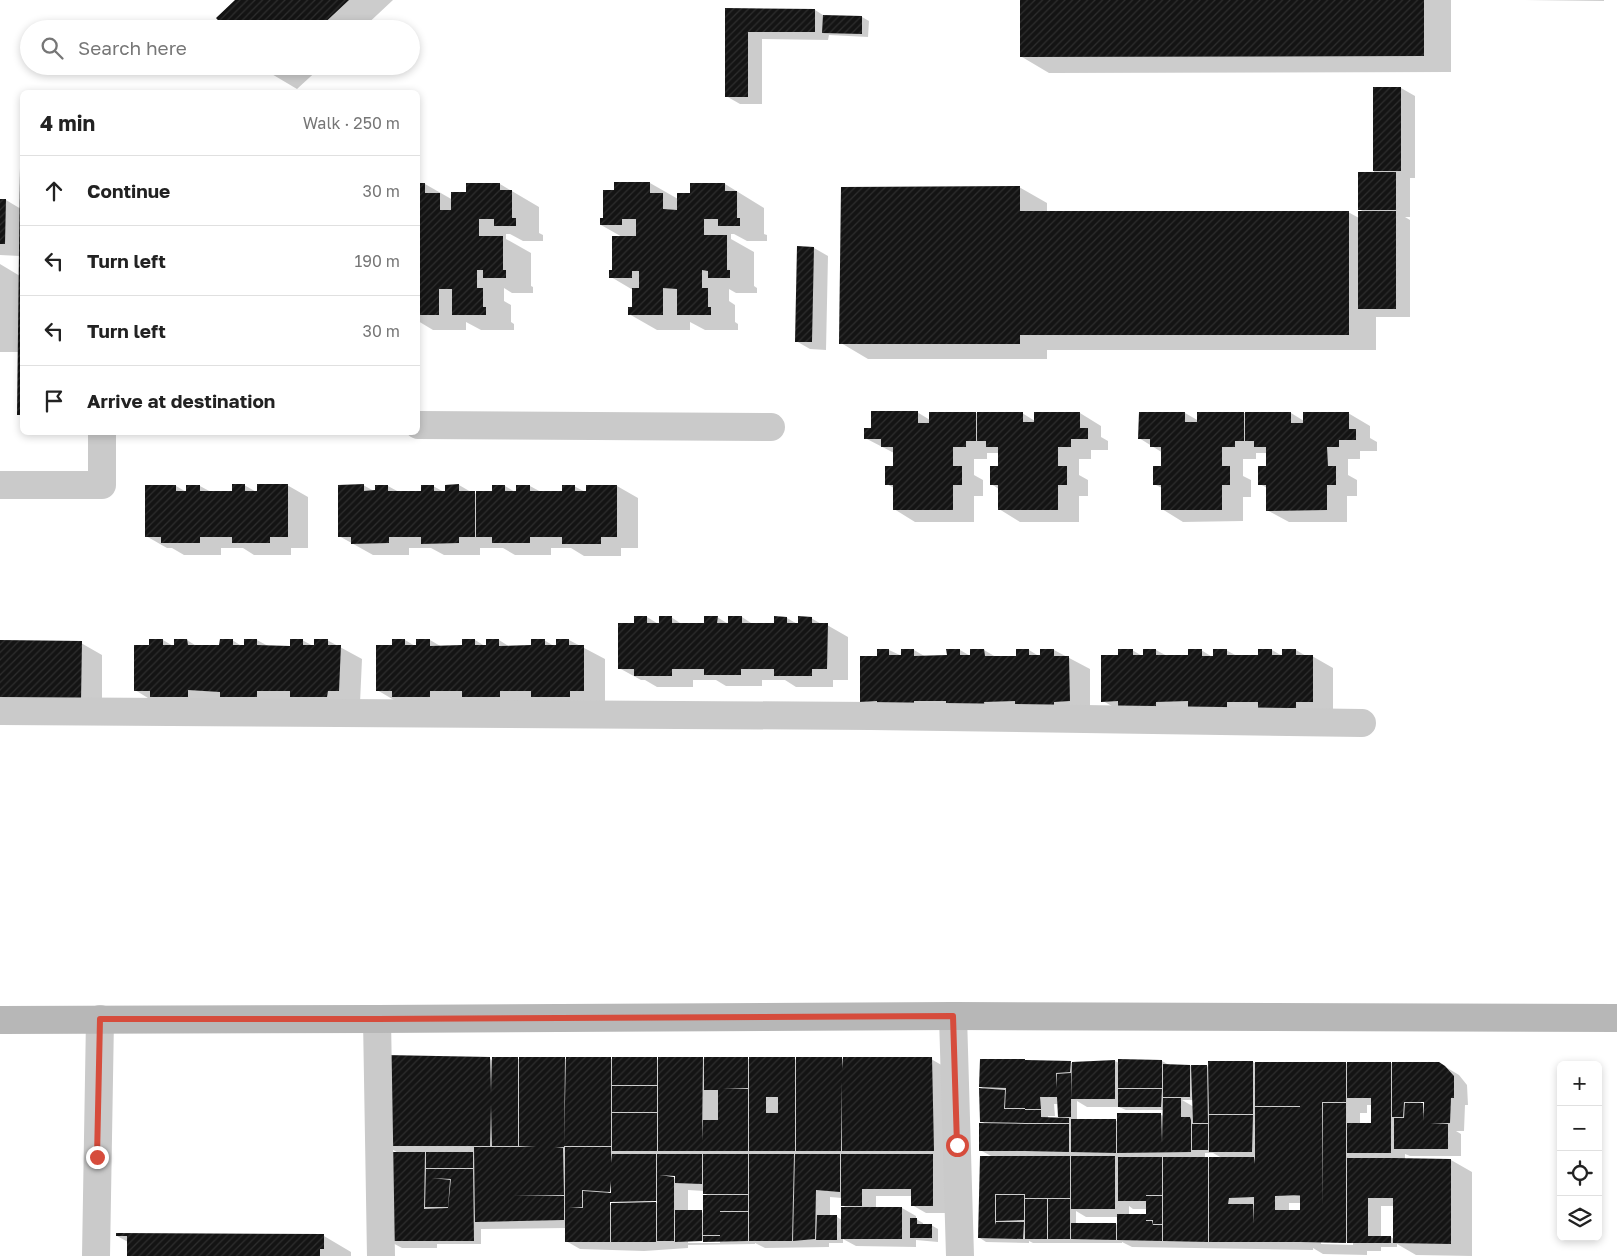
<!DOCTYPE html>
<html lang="en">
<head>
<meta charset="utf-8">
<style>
	body { margin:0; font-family:"Golos Text",sans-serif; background:#f2f2f2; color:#222 }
	.controls { position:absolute; right:15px; bottom:15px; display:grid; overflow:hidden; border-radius:8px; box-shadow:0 2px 8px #0003 }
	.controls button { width:45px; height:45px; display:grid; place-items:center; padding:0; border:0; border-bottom:1px solid #e0e0e0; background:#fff; color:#222; font:25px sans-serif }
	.stop { position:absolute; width:15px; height:15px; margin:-11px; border:4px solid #d64c3c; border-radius:50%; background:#fff }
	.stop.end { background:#d64c3c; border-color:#fff; box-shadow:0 1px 5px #0008 }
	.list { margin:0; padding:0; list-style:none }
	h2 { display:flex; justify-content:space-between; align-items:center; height:65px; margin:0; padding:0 20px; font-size:21px }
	h2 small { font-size:16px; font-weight:400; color:#767676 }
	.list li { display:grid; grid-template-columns:32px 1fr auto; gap:15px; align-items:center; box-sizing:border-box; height:70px; padding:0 20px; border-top:1px solid #e0e0e0 }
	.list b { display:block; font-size:19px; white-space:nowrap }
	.list em { font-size:16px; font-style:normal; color:#767676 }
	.icon { flex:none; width:28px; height:28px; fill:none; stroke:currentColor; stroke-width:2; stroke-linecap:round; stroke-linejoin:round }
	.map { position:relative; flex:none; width:1617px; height:1256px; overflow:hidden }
	.search { position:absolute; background:#fff; box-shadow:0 2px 8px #0003; left:20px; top:20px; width:400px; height:55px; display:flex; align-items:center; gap:12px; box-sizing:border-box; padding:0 18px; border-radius:28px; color:#767676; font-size:19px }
	.panel { position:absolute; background:#fff; box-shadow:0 2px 8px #0003; left:20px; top:90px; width:400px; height:345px; border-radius:8px }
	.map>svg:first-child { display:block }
	.shadow { fill:#0003; fill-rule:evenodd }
	.building { fill:url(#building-hatch); fill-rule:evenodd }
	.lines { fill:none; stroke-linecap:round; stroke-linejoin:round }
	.street { stroke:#cacaca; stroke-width:28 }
	.secondary { stroke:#b7b7b7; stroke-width:28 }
	.route { stroke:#d64c3c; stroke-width:6 }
</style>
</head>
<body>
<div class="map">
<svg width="1617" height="1256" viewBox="0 0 1617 1256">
	<defs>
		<pattern id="building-hatch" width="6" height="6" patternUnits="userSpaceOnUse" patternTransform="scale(1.25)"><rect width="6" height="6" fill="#141414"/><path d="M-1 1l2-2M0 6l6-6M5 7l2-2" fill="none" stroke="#2e2e2e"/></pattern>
	</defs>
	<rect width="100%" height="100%" fill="#fff"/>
	<!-- shadow -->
	<path class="shadow" d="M237 0H393L362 29H228Z
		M1022 0H1451V72L1049 73 1022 57Z
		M1525 0H1604V1Z
		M727 9 815 10 826 17H862L869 21 868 37 829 35 828 40 762 39V104H740L726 96Z
		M263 66H322L297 89 270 73Z
		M1374 88H1401L1415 96V178H1410V217H1405L1410 220V317H1376V350H1047V359H868L841 343 1019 187 1047 203V212H1348L1359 218 1364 212 1359 209 1374 173Z
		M21 169H22V416L19 414V352H0V264L20 276V256L0 255V200H6L21 209Z
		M650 183 678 199 725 184 764 208V234L767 235V241H747L734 234H731V239L754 252V286L757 288V293H736L729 289V301L735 305V322L738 324V330H705L690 322V330H657L629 314 633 308V290L611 277 624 238 601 225 616 191Z
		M418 184H425L453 200 467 193 500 184 539 207V233L543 235V241H523L510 234H506V239L531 253V286L533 287V293H512L504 288V301L511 305V322L514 324V330H481L466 322V330H433L418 321Z
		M814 248 828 256 826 350 810 349 796 341Z
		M917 412 930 420V413H1022L1035 421 1080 413 1101 426V437L1108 441V450H1091V459H1079V475L1088 480V496H1079V522H1020L999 509V489L991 484 999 467 998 453H987V459H974V475L983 480V496H974V522H915L894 509V488L887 484 894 468V453L865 438 872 429Z
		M1185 413 1199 421V413H1291L1304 421 1348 413 1370 426V438L1377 442V451H1360V459H1348V475L1357 480V496H1347V522H1289L1267 510V488L1260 484 1267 468 1266 453H1256V459H1243V476L1251 480V497H1243V521L1183 522 1162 509V488L1154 484 1163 467V453L1139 438Z
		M244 485 258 493 287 485 308 497V548H291V555H254L243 548H221V555H184L172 548H167L146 536 176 486 188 493 200 486 211 492H233Z
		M363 485 374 491 388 486 399 492H422L433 486 446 493 459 485 471 492 477 494 493 492 505 486 515 492 530 486 541 492H563L574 486 587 493V486H617L638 498V548H621V556H584L571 548H551V555H515L503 548H480V555H444L431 548H409V555H373L339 536Z
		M635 617H647L660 625 671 617 683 625H705L717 617 730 625 742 617 754 625H775L787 618 799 625 811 618 823 625H827L848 637V680H833V687H796L785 680H762V686H726L716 680H693V687H657L645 680H641L619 668 635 625Z
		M163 640 173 646 187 640 198 647H220L232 640 245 648 257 640 268 646 291 647 302 640 315 647 327 640 362 659 360 703H156L135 690 150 647Z
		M405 640 415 646 430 640 442 647H463L475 640 488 648 499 640 510 647H532L544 640 557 648 569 640 605 659V703H399L377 690 393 647Z
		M0 642 81 643 102 655V712Z
		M889 650 902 656V651L914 650 926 657H948V651L960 650 972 657 984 650 996 657H1018L1029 650 1042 658 1054 650 1090 669V713H883L861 701 878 657V651Z
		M1132 650 1144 657V650H1156L1167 656H1189L1201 650 1214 658 1226 650 1237 656H1260L1272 650 1284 657 1296 650 1306 656H1312L1333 668V714L1124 713 1103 701 1119 656Z
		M490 1059 493 1061V1059H656L659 1060V1059H703L705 1060V1059H794L797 1060V1059H931L952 1071 947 1213H926L912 1205V1196H876V1208H902L916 1216V1219L923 1223V1225H931L938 1229V1242L916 1240V1247L856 1246 843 1239V1243H829V1247L765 1248 755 1243V1244L688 1245V1248L644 1251 580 1249 566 1241V1228L481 1229V1244H437V1248H402L387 1240 400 1154 385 1145ZM676 1175V1179L664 1177V1176ZM611 1182 612 1195 608 1194ZM688 1190 704 1191V1193L709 1196 704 1213 701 1212H688ZM830 1197 842 1198V1205L847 1208 842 1220 837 1217H830ZM609 1201H663V1203L609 1205ZM720 1240V1243H688V1241Z
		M1058 1061 1072 1063 1073 1062 1115 1061 1119 1063 1162 1061 1169 1065 1207 1066 1210 1068 1253 1062 1256 1064 1299 1063H1346L1348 1064V1063H1439L1459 1075 1467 1085 1468 1105H1465L1464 1131H1456L1461 1134V1156H1410L1405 1154V1159L1451 1160 1472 1172V1256L1416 1255 1397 1244V1247H1381V1251H1367V1255L1323 1254 1313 1248V1250L1132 1247 1122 1242V1243H1033L1029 1241V1243L986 1242 980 1238 993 1157 980 1150 986 1124 981 1121 986 1090 980 1086ZM1182 1100H1194V1107ZM1421 1100H1425V1113H1422ZM1077 1101 1087 1107H1119L1126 1110H1164V1116L1161 1115 1118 1121H1077ZM1054 1104H1059V1119H1048V1116H1055ZM1367 1105H1373V1124H1360V1113H1367ZM1205 1153H1213L1222 1158H1205ZM1289 1203H1302V1213L1289 1211ZM1129 1206 1133 1209H1148V1217L1129 1216ZM1381 1206H1395V1240L1391 1237H1381ZM1076 1211 1086 1217H1118V1226L1116 1224H1076ZM1321 1242H1353V1245L1321 1244Z
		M117 1236H324L351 1252V1256H128V1242Z"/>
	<!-- building -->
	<path class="building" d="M235 0H349L318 29H226L216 18Z
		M1020 0H1424V56L1020 57Z
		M725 8 815 9V32H748V97H725Z
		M823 15 862 16V34L822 33Z
		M262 66H277L269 74Z
		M1373 87H1401V171H1373Z
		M20 168H22V415H17Z
		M1358 172H1396V210H1358Z
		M614 182H650V193H663V209L677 210V193H690V183H725V191H737V218H740V226H718V219H704V235H727V270H730V278H708V271L702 270V288H708V307H711V315H677V289L663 288V315H628V307H632V288H639V271H632V278H609V270H612V236H636V219H622V225H600V218H603V190H614Z
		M418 183H425V193H440V210H451V192H466V183H500V190H512V218H516V226H494V219H479V236H503V270H506V278H483V270H477V288H483V307H486V315H452V289H439V315H418Z
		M1020 186V344H839L841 187Z
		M0 199H6L5 244H0Z
		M1020 211H1349V335H1020Z
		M1358 211H1396V309H1358Z
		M797 246 814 247 812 342H795Z
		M871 411H918V423H929V412H976V441H966V447H953V466H962V485H953V510H893V485H885V466H893V447H881V439H864V428H871Z
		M977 412H1023V422H1034V412H1080V428H1088V439H1071V447H1058V466H1067V485H1058V510H998V485H990V466H998V447H986V441H977Z
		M1139 412H1185V422H1197V412H1244V441H1235V447H1222V466H1230V485H1222V510H1161V485H1153V466H1161V447H1150V439H1138Z
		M1245 412H1291V423H1303V412H1349V429H1356V440H1339V447H1327L1328 466H1336V485H1327V510L1266 511V485H1258V466H1266V447H1254V441H1245Z
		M232 484H245V491H257V484H288V537H270V543H232V537H200V543H161V537H145V485H176V491H186V485H200V491H232Z
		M364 484V491L375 490V485H388V491H421V485H434V491H445V485L459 484V491H475V537H459V543L421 544V537H389V543L351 544V537H338V485Z
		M492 485H505V491H516V485H530V491H562V485H575V491H586V485H617V537H601V544H562V537H530V543H492V537H476V491H492Z
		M634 616H647V623H659V616H672V623H704V616H718L717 623H728V616H742V623H774V616L787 617V623H798V616L812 617V623H828L827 669H812V676H774V669H741V675H704V669H672V676H634V669H618V623H634Z
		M149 639H163V645H174V639H187L188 645H219L220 639H233V645H244V639H257V645L290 646V639H303V645H314V639H328V645H341L339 691H328L327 697H290V691H257V697H220V692L188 690V697H150V691H134V645H149Z
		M392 639H405V645H416V639H430V646L462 645V639H475V645H486V639H499V646L531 645V639H545V645H556V639H569V645H584V691H570V697H531V691H500V697H462V691H430V697H392V691H376V645H392Z
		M0 640 82 641 81 701 0 700Z
		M877 649H889V655H901V649H914V656L947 655 946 649H960V655H970V649H984L985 656H1016V649H1029V655H1040V649H1054V656H1069L1070 701 1054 702V708L1015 709V701L984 702 985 708 946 709V701H914V708H877V701L860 702V656H877Z
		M1118 649H1133V655H1143V649H1156V655H1188V649H1202V656H1213V649H1227V655H1258V649H1272V655H1282V649H1296V655H1313V702H1296V708H1258V702H1227V708H1188V701L1156 702V708H1118V701L1101 702V655H1118Z
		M385 1055 490 1057 491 1092 492 1057H518V1146H492L491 1105 490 1146H384Z
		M519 1057H565L564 1147 555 1148H563L564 1195H513L564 1196V1220L475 1222 474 1147H536L519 1146Z
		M566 1057H611V1146H564Z
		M612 1057H657V1085H612Z
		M658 1057H703L702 1141 703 1120H718V1090H704V1057H748V1088L723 1089H748V1151H658Z
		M749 1057H795V1151H749ZM766 1097H778V1113H766Z
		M796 1057H842L843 1069V1057H932L934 1151H842V1081L841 1151H796Z
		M980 1059H1025V1108H1005L1006 1088 979 1087Z
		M1118 1059 1162 1060V1088H1118Z
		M1025 1060 1071 1061 1070 1072 1056 1073 1057 1088V1074L1071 1073V1117H1058L1057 1097H1040L1041 1109H1025Z
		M1115 1060V1099H1071L1072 1062Z
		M1208 1061H1253V1114H1209Z
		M1255 1062H1300V1106H1255Z
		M1300 1062H1346V1102H1322V1207L1323 1103H1346V1243L1300 1242Z
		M1347 1062H1391V1153H1347V1123H1371V1098H1347Z
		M1392 1062H1439L1445 1066 1454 1076V1098H1451L1450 1123H1430L1448 1124V1149H1394V1118H1404L1405 1103H1423L1424 1121V1102H1404L1403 1117H1392Z
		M1163 1064 1190 1065V1097H1163Z
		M1191 1065H1207L1208 1123H1193Z
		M612 1086H657V1112H612Z
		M979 1088 1005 1090 1004 1109H1025V1123L980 1122Z
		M1118 1089H1162L1161 1107H1118Z
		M1163 1098H1181V1117H1190L1191 1120V1152L1117 1153V1113H1161L1162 1143Z
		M1255 1107H1300V1195L1275 1196V1210H1300V1242H1209V1157H1254L1255 1164ZM1254 1197V1224L1253 1204H1228L1229 1198Z
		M1025 1110H1041V1117L1069 1118V1123H1025Z
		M612 1113H657V1151H612Z
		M1209 1115H1253L1252 1152H1209Z
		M1071 1119H1116V1153L1071 1152Z
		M979 1123 1025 1124V1151H979Z
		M1025 1124H1069V1152L1025 1151Z
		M1192 1124H1208V1150H1192Z
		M565 1147H611V1163L612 1154H656V1201L610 1202V1242H565ZM611 1181V1193L583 1191V1208L569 1207H582V1190L610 1192Z
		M384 1152H425L424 1209 448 1208 451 1179 432 1178 450 1180 448 1207H425L426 1169H473L474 1241H386Z
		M426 1152H473V1168H426Z
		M657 1154H702V1184L675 1183V1176L659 1175 674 1177V1241H657Z
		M703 1154H748V1194H703Z
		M749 1154H794L792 1241H749Z
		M795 1154H840V1192L816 1190 815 1239 793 1241Z
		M841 1154H933V1206H911V1189H862V1206H841Z
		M980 1156H1025V1194H995V1225L996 1222H1024L1023 1239 978 1238Z
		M1025 1156H1070V1198H1025Z
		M1071 1156H1115V1209H1071Z
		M1118 1157H1162V1195H1146V1201H1118Z
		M1163 1157H1208V1242L1163 1241Z
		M1347 1158H1393V1198H1368V1243H1347Z
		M1393 1158 1451 1159V1244L1393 1243Z
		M703 1195H748V1211H720V1235H703Z
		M996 1195H1024V1220L996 1221Z
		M1146 1196H1162V1224H1153V1220H1146Z
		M1025 1199H1047V1239H1025Z
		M1048 1199H1070V1239H1048Z
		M656 1202V1242H611V1203Z
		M841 1207H902V1239H841Z
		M675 1210H702V1241L675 1242Z
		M720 1212H748V1241L703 1242V1236H720Z
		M1117 1214H1146V1221H1152L1153 1225H1162V1241L1117 1240Z
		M817 1215H837V1240H816Z
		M910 1218H917V1224H932V1238H910Z
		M1071 1223H1116V1240L1071 1239Z
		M116 1233 324 1234V1249H320V1256H127V1236H116Z
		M1368 1236H1391V1243H1368Z"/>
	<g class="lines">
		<!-- street -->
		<path class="street" d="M418 425 771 427
			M0 485H102V432
			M0 711 871 716 1362 723
			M953 1016 960 1256
			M377 1019 381 1256
			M96 1256 100 1019"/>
		<!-- secondary -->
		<path class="secondary" d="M0 1020 377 1019 953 1016 1617 1018"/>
	</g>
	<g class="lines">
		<!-- route -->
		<path class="route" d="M97 1157 100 1019H377L953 1016 957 1145"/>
	</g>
</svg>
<div class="controls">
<button>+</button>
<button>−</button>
<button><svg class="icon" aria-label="locate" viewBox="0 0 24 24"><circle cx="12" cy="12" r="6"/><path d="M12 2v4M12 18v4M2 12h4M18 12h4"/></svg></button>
<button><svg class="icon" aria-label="layers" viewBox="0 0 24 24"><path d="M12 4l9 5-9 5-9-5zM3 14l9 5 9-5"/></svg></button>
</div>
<div class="stop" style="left:957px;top:1145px"></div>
<div class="stop end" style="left:97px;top:1157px"></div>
<div class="search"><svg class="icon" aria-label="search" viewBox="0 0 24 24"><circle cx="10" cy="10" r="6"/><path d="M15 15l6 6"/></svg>Search here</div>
<section class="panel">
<h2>4 min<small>Walk · 250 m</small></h2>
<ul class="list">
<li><svg class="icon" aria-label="ahead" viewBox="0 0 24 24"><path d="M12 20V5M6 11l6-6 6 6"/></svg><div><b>Continue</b></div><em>30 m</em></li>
<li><svg class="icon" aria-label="left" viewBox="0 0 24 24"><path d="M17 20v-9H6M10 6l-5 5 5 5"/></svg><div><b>Turn left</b></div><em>190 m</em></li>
<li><svg class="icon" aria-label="left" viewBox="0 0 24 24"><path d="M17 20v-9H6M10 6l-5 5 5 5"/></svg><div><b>Turn left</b></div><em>30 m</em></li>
<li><svg class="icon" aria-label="arrive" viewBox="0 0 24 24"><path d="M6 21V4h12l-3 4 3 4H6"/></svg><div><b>Arrive at destination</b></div></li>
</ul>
</section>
</div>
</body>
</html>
